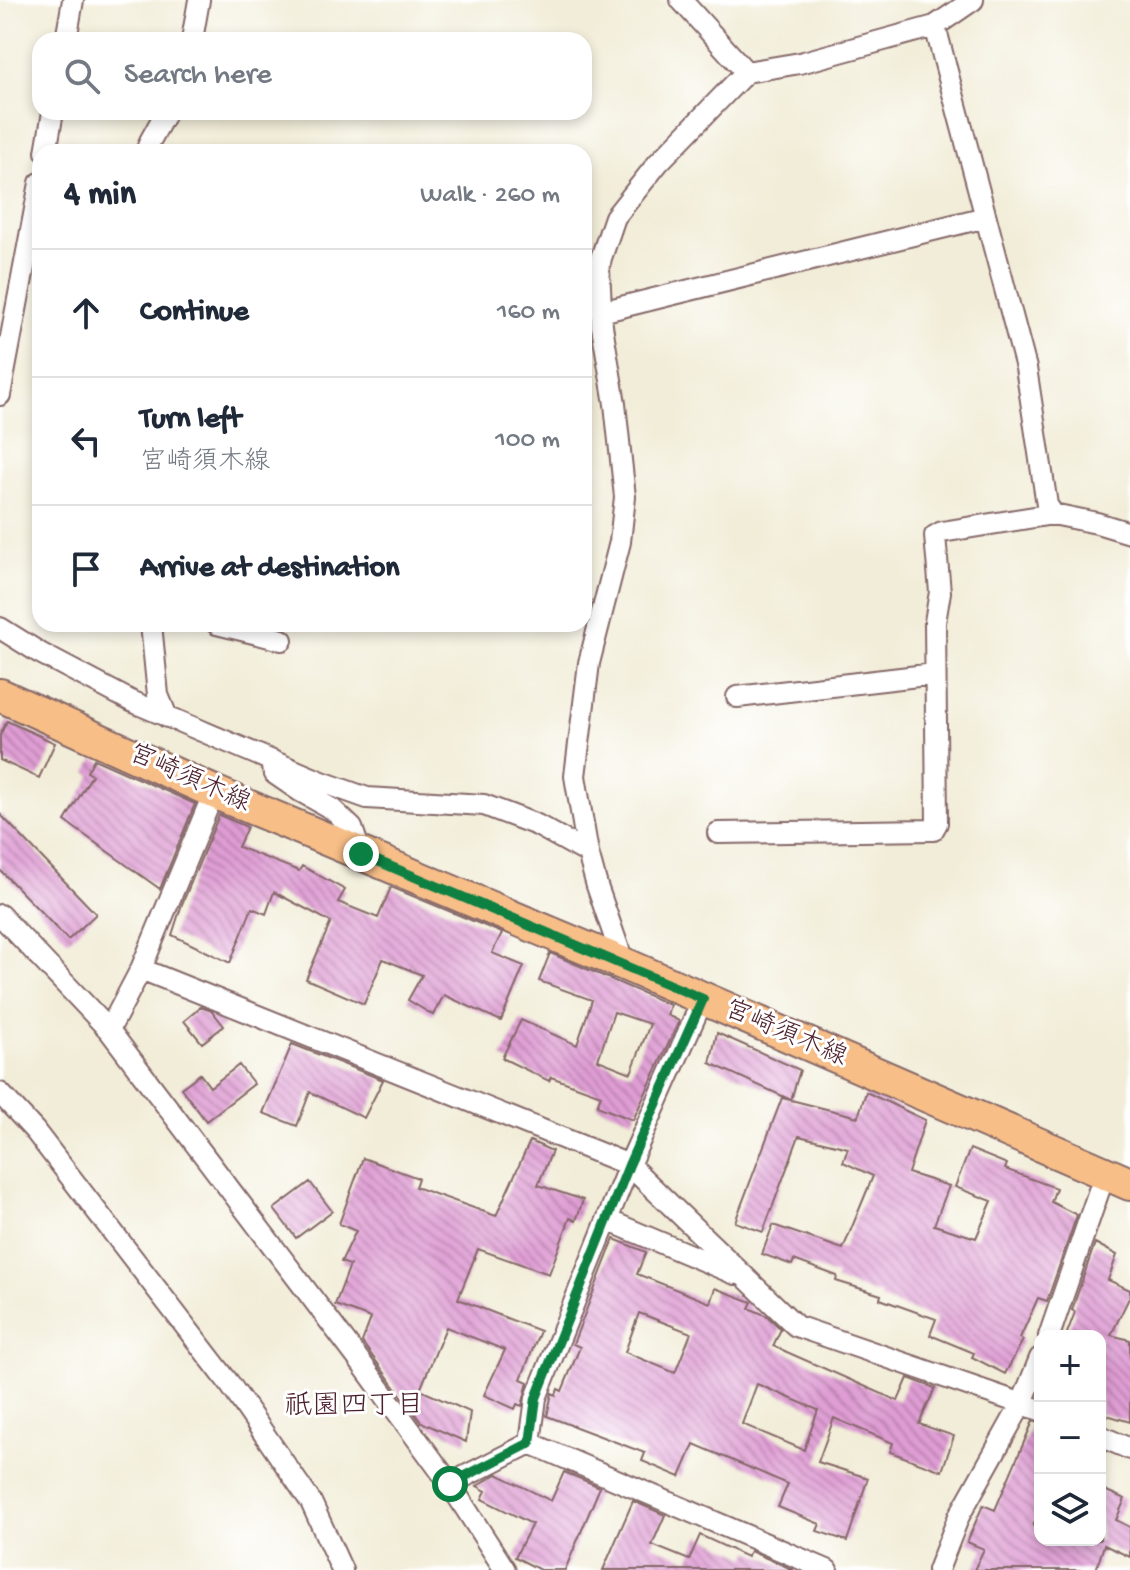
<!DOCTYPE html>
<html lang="en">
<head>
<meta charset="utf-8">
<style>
	body { margin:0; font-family:"Gochi Hand","Klee One",sans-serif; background:#f6f6f7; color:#1f2937 }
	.controls { position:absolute; right:24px; bottom:24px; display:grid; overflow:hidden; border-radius:16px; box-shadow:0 4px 12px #0003 }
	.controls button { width:72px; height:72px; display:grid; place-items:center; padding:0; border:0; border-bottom:2px solid #e0e1e3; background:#fff; color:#1f2937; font:40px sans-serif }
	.stop { position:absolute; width:24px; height:24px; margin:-18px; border:6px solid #0b8043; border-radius:50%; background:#fff }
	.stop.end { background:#0b8043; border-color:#fff; box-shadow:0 2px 8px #0008 }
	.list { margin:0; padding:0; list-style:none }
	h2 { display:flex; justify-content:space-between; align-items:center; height:104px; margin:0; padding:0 32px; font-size:34px }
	h2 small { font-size:26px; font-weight:400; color:#747a83 }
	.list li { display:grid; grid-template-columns:52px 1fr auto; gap:24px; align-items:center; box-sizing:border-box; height:128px; padding:0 32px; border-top:2px solid #e0e1e3 }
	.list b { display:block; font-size:30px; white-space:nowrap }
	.list p { margin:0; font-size:26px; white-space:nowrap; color:#747a83 }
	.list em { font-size:26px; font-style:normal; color:#747a83 }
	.icon { flex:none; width:44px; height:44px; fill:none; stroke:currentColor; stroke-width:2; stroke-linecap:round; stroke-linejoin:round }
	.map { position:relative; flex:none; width:1130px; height:1570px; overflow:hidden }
	.search { position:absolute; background:#fff; box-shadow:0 4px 12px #0003; left:32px; top:32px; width:560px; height:88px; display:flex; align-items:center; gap:20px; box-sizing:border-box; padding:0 28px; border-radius:24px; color:#747a83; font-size:30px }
	.panel { position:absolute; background:#fff; box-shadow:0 4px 12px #0003; left:32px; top:144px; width:560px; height:488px; border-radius:24px }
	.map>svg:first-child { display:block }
	.building { fill:url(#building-back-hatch); fill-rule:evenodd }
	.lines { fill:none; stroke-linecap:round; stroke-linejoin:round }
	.minor-casing { stroke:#856768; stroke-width:24 }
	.primary-casing { stroke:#856768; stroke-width:36 }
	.minor { stroke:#fff; stroke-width:20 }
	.primary { stroke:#f7be87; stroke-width:32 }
	.route { stroke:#0b8043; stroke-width:10 }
	.labels { text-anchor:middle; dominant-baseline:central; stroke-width:6; stroke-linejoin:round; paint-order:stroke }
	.street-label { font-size:26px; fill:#4a1f2b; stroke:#fff }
	.neighbourhood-label { font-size:28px; fill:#4a1f2b; stroke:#fff }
</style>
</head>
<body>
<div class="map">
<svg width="1130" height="1570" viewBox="0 0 1130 1570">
	<defs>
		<pattern id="building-back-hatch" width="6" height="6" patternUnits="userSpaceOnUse" patternTransform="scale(2)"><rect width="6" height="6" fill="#df9dd4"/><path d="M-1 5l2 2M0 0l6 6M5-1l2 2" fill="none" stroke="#b77fac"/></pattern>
	</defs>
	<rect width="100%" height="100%" fill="#fff"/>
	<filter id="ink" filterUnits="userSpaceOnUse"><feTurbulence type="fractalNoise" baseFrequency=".0125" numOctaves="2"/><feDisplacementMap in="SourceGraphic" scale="16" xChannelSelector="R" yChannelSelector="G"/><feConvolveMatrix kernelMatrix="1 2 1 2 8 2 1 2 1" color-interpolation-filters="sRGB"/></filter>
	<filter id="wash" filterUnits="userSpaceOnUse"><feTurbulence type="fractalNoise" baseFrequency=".006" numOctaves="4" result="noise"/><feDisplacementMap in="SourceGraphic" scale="32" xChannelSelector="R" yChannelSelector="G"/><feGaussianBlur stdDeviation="1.8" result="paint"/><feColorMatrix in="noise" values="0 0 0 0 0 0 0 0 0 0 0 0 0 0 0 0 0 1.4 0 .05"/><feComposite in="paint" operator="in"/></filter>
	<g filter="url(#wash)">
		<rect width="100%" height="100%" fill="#f2edd8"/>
		<g id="blocks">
			<!-- building -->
			<path class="building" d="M7 721 55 743 39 778 0 760V735Z
				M94 759 195 804 160 889 65 821 92 775 87 772Z
				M0 814 96 914 68 940 0 870Z
				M219 815 247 827 238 847 299 871 302 866 345 890 338 902 378 918 391 887 502 933 492 953 524 966 501 1021 444 995 433 1015 408 1000 422 975 383 959 364 1004 306 979 331 922 274 892 266 914 252 908 230 963 172 935 182 904Z
				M550 953 670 1005 667 1015 679 1021 633 1120 597 1106 601 1095 551 1077 549 1081 502 1058 521 1020 577 1045 592 1000 539 981ZM614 1012 650 1024 631 1073 598 1060Z
				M201 1007 212 1011 224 1026 202 1043 184 1021Z
				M717 1033 800 1070 791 1100 858 1117 866 1092 925 1120 908 1173 949 1186 934 1225 976 1238 992 1201 955 1187 970 1149 1007 1164 1005 1169 1056 1188 1051 1202 1077 1215 1047 1301 1038 1298 1020 1338 1023 1340 1005 1374 972 1357 974 1353 930 1335 936 1319 880 1299 881 1295 836 1281 837 1276 794 1260 792 1265 762 1254 773 1225 843 1249 873 1176 843 1162 848 1148 799 1136 763 1232 735 1222 782 1098 791 1100 710 1063Z
				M292 1044 383 1080 364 1118 310 1092 297 1126 263 1113Z
				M239 1065 254 1084 206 1121 181 1088 200 1074 210 1087Z
				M530 1141 552 1151 538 1185 583 1200 576 1221 570 1218 549 1274 478 1249 458 1299 540 1331 521 1379 528 1382 522 1406 517 1404 515 1409 484 1395 505 1350 446 1327 420 1390 470 1412 466 1442 421 1422 362 1342 371 1318 335 1305 350 1265 341 1262 356 1231 339 1224 363 1158 418 1178 415 1187 496 1216Z
				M310 1182 332 1211 296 1238 274 1209Z
				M614 1239 646 1252 637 1274 710 1303 715 1288 752 1302 749 1308 767 1316 781 1329 773 1346 898 1401 908 1378 935 1388 919 1424 954 1436 942 1471 890 1452 893 1443 834 1418 818 1462 868 1478 847 1541 817 1531 820 1524 778 1507 788 1484 694 1444 680 1477 642 1461 645 1453 547 1416 552 1393 556 1395 558 1389 562 1391 580 1347 573 1344ZM639 1313 691 1333 675 1373 625 1352ZM757 1384 818 1410 804 1450 742 1424Z
				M1095 1243 1117 1255 1108 1280 1130 1290V1296L1111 1335 1130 1340V1422L1100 1413V1336H1066L1075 1312 1072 1310Z
				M1033 1421 1040 1423V1510L1033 1526 1040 1529V1540H1100V1488L1125 1499 1116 1520 1130 1527V1557L1104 1545 1096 1570H974L984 1549 967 1542 983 1505 995 1510Z
				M564 1472 600 1487 565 1570H540L515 1557 532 1524 482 1499 486 1491 477 1486 497 1474 551 1501Z
				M633 1501 665 1515 652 1545 689 1560 700 1535 747 1557 750 1551 794 1570H603Z"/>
		</g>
	</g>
	<g filter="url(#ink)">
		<use href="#blocks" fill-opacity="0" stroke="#856768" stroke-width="2"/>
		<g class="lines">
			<defs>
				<path id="minor" d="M681 0 746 72
					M935 26 1026 368 1047 505 1053 514 1097 523 1130 533
					M66 40 73 0
					M192 40 199 0
					M46 152 53 112
					M146 152 150 141 166 112
					M601 312 986 217
					M0 395 40 183
					M151 624 158 695 167 717
					M217 624 282 640
					M0 628 40 653 131 701 322 782 367 798 484 805 537 825 588 853
					M737 697 935 674
					M271 764 275 774 300 791 332 809 352 828 361 854
					M718 833 933 830 937 823 935 622 940 592 935 536 942 532 1053 514
					M0 915 109 1030 362 1364 450 1484 505 1570
					M624 964 597 886 588 853 575 776 589 663 620 542 625 497 615 404 602 326 599 269 601 258 615 217 658 163 746 72 800 63 935 26 973 0
					M141 969 629 1165 796 1326 1040 1410
					M109 1030 141 969 214 792
					M0 1093 35 1131 229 1383 311 1502 342 1570
					M607 1220 735 1274
					M1049 1336 1105 1173
					M1100 1436 1130 1449
					M530 1443 536 1398 629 1165 703 999
					M530 1443 827 1570
					M450 1484 530 1443
					M938 1570 959 1516 1022 1403 1040 1358"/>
				<path id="primary" d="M0 695 214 792 624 964 1130 1184"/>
			</defs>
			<!-- minor casing -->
			<use href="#minor" class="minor-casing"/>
			<!-- primary casing -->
			<use href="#primary" class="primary-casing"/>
			<!-- minor -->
			<use href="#minor" class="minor"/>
			<!-- primary -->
			<use href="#primary" class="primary"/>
		</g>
	</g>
	<g class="lines" filter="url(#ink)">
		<!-- route -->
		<path class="route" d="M361 854 703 999 629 1165 536 1398 530 1443 450 1484"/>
	</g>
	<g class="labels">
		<!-- street labels -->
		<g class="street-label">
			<text transform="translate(189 780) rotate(24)">宮崎須木線</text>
			<text transform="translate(785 1035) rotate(23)">宮崎須木線</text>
		</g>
		<!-- neighbourhood labels -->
		<g class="neighbourhood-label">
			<text x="354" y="1407">祇園四丁目</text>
		</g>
	</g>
</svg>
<div class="controls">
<button>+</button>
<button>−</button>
<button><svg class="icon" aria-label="layers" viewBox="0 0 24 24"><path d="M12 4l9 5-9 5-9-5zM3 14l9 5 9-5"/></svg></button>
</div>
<div class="stop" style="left:450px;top:1484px"></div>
<div class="stop end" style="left:361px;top:854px"></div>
<div class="search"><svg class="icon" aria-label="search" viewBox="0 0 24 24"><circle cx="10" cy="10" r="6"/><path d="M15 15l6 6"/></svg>Search here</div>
<section class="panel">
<h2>4 min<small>Walk · 260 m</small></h2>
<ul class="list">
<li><svg class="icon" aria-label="ahead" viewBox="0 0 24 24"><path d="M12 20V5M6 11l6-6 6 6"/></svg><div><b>Continue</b></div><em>160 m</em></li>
<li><svg class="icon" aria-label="left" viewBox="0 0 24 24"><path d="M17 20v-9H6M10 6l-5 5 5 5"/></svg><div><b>Turn left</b><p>宮崎須木線</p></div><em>100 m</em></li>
<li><svg class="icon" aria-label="arrive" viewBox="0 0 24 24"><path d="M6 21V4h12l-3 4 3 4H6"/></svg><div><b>Arrive at destination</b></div></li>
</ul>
</section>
</div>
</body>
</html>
